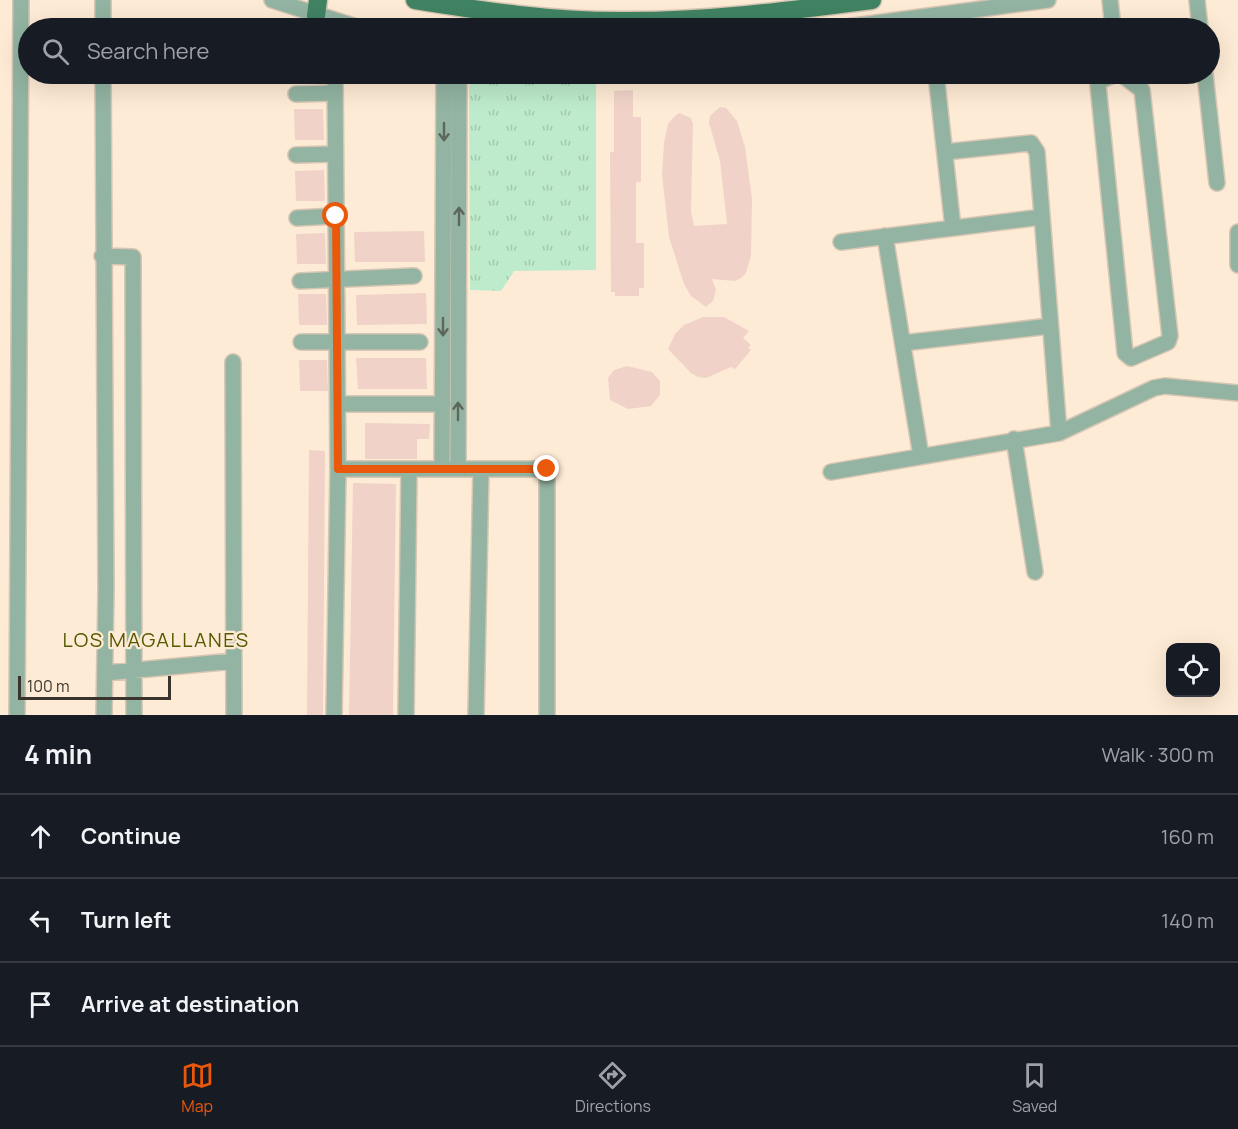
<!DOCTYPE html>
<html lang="en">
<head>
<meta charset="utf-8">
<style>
	body { margin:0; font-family:Manrope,sans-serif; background:#242831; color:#f1f3f6 }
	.controls { position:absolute; right:18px; bottom:18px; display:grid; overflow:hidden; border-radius:12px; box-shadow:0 6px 24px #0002 }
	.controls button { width:54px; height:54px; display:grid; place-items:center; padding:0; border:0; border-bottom:2px solid #363941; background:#171b24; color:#f1f3f6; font:30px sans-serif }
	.scale { position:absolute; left:18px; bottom:15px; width:153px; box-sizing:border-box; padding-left:6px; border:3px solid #3b342c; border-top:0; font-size:16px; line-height:21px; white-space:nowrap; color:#3b342c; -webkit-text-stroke:4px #feebd5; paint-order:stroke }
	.stop { position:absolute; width:18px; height:18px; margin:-14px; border:4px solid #ea580c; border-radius:50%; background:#fff }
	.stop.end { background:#ea580c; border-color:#fff; box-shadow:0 2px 6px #0008 }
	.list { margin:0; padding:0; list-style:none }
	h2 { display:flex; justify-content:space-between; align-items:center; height:78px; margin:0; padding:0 24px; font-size:26px }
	h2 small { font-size:20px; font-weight:400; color:#9ea1a6 }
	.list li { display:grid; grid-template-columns:39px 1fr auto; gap:18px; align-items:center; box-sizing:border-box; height:84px; padding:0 24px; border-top:2px solid #363941 }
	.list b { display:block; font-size:22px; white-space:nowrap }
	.list em { font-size:20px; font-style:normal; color:#9ea1a6 }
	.icon { flex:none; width:33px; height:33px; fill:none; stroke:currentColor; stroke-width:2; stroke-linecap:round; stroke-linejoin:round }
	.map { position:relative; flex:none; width:1238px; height:715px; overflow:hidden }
	.search { position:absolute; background:#171b24; box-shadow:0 6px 24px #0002; left:18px; right:18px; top:18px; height:66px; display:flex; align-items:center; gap:15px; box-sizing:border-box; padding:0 21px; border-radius:33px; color:#9ea1a6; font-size:22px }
	.sheet { height:330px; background:#171b24 }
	nav { display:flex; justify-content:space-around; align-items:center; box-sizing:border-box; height:84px; border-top:2px solid #363941; background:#171b24; font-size:16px; color:#9ea1a6 }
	nav a { display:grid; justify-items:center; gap:3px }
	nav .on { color:#ea580c }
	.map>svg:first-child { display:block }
	.park { fill:url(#park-tufts) }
	.building { fill:#f0d2c8 }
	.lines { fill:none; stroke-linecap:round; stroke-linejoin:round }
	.minor-casing { stroke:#d7c6b3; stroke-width:18 }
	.major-casing { stroke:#d7c6b3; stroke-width:21 }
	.minor { stroke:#93b4a2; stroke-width:15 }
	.major { stroke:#408363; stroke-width:18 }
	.oneway { stroke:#5e675b }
	.route { stroke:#ea580c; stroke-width:8 }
	.labels { text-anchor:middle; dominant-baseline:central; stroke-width:4.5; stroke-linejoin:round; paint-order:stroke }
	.neighbourhood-label { font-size:20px; letter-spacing:1.5px; fill:#555a01; stroke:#feebd5 }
</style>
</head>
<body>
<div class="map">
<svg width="1238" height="715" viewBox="0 0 1238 715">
	<defs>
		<pattern id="park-tufts" width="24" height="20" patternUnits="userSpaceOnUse" patternTransform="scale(1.5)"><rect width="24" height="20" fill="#bdebcb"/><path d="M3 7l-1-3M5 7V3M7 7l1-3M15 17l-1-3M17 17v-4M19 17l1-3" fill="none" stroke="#a3caae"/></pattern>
	</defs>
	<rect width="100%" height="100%" fill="#feebd5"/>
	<!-- park -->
	<path class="park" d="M469 74H596V270L514 271 501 291 470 290Z"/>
	<!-- building -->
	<path class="building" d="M633 90V117H641V182H636V243H644V288H639V296H615V292H611L610 152H614V91Z
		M720 107 726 108 737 121 745 147 752 199 751 255 746 273 741 278 735 281 712 279 716 290 713 301 706 307 691 296 684 284 669 237 662 175 664 143 668 124 674 117 679 113 691 118 693 124 691 211 694 226 727 224 720 161 709 123 710 116Z
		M294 109H323L324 140H295Z
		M324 170 325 201H296L295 171Z
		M424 231 425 262H355L354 232Z
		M325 233 326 264H297L296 234Z
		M426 293 427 324 357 325 356 295Z
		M298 294H326L327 325H299Z
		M703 317H724L749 331 743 338 751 345 748 348 751 350 735 369 731 367 706 378 698 377 691 373 668 349 675 334 684 325Z
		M356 358H426L427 389H358Z
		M299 360H327L328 391H300Z
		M627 366 652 372 660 381V395L651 406 628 409 610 400 608 378 614 370Z
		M365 423 430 424 429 439H417V459H365Z
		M309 450 325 451 323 715H307Z
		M353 483 396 484 393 715H349Z"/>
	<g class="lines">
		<defs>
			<path id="minor" d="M272 0 360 28
				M1110 0 1113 28
				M1197 0 1200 28
				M103 28V0
				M839 28 1048 0
				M103 74 106 589 104 715
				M936 74 953 228
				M1115 74 1100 81 1098 85 1125 353 1131 358 1168 342 1170 336 1142 90 1121 74
				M1205 74 1217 183
				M296 94 335 93
				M945 152 1031 143 1037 152 1059 433
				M296 155 335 154
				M297 218 336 216
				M1238 232V265
				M885 236 921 456
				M841 242 1042 217
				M102 256 133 257 134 715
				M300 281 414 276
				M301 342H420
				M903 343 1050 326
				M233 362 234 715
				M338 404H443
				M1014 439 1035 572
				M338 469H547V715
				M442 469 444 74
				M458 469 459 74
				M831 472 1059 433 1154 388 1165 386 1238 393
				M105 673 234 661
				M17 715 21 0
				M334 715 338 469 335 74
				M406 715 409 469
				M476 715 481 469"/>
			<path id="major" d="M415 0C482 11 551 21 619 21 704 22 788 11 872 0
				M316 16 318 0"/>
		</defs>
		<!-- minor casing -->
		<use href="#minor" class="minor-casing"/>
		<!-- major casing -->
		<use href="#major" class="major-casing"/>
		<!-- minor -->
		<use href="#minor" class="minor"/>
		<!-- major -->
		<use href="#major" class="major"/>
	</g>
	<!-- one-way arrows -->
	<defs><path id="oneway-shaft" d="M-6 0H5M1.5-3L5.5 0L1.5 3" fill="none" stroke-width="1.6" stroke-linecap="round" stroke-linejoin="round" transform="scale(1.5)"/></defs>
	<g class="oneway">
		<use href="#oneway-shaft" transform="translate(444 132) rotate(90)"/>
		<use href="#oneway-shaft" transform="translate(459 216) rotate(-90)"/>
		<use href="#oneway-shaft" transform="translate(443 327) rotate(90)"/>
		<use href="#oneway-shaft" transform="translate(458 411) rotate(-90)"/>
	</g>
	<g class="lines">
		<!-- route -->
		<path class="route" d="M336 216 338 469H547"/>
	</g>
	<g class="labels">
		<!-- neighbourhood labels -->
		<g class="neighbourhood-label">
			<text x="156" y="639">LOS MAGALLANES</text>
		</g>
	</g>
</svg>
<div class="controls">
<button><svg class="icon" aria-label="locate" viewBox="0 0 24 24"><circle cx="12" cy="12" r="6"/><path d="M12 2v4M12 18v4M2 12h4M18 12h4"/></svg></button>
</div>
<div class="scale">100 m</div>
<div class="stop" style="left:336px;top:216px"></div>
<div class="stop end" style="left:547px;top:469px"></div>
<div class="search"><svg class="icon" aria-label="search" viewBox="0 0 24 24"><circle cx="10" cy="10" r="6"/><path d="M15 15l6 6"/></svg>Search here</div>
</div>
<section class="sheet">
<h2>4 min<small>Walk · 300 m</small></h2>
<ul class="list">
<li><svg class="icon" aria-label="ahead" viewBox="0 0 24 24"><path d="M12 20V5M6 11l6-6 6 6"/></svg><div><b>Continue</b></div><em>160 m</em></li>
<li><svg class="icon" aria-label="left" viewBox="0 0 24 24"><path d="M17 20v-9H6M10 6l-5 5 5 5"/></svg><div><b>Turn left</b></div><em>140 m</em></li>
<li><svg class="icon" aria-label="arrive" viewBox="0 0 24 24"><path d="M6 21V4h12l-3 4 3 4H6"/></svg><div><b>Arrive at destination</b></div></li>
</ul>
</section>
<nav>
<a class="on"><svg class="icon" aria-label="map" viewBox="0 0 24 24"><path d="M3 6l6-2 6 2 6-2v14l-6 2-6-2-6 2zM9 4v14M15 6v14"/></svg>Map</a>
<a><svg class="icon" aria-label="directions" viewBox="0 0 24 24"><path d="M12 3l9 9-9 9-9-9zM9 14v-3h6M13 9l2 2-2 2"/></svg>Directions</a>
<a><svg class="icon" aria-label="saved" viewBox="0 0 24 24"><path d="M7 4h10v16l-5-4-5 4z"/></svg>Saved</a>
</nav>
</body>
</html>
